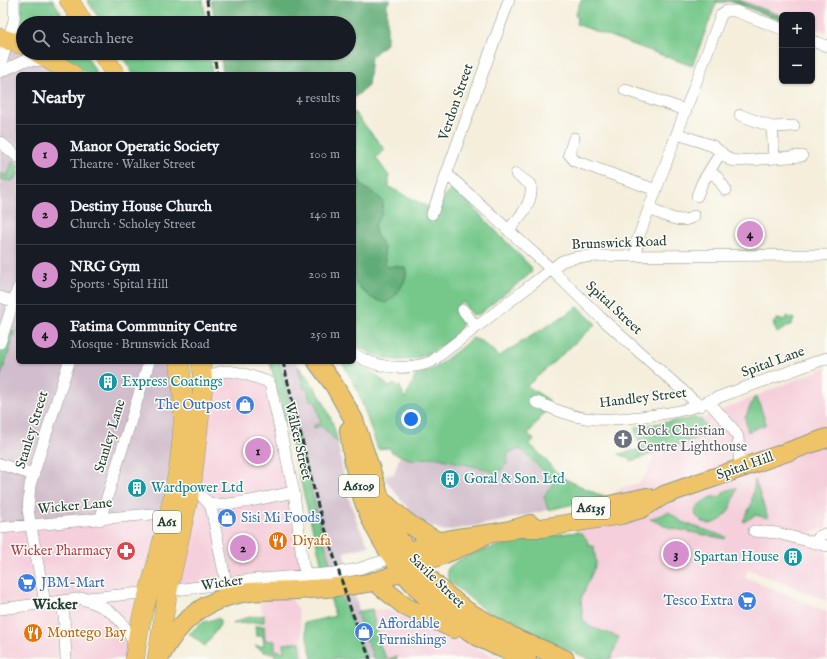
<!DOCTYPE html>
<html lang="en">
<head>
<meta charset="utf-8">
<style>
	body { margin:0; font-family:"IM FELL English",serif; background:#20242c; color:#f1f3f6 }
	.controls { position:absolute; right:12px; top:12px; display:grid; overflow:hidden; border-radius:6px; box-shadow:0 1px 3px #0004 }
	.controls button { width:36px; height:36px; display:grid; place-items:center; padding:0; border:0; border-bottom:1px solid #363941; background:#171b24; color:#f1f3f6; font:20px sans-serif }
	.you { position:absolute; left:411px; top:419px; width:14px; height:14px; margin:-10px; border:3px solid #fff; border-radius:50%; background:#1a73e8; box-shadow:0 0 0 6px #1a73e833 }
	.badge { display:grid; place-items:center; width:26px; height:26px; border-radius:50%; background:#d690ce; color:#111; font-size:13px; font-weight:700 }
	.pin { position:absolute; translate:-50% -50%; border:2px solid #fff; box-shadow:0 1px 4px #0006 }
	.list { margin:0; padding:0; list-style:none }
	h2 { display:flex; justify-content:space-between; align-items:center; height:52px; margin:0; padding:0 16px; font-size:17px }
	h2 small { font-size:13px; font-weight:400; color:#9ea1a6 }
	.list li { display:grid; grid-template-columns:26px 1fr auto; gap:12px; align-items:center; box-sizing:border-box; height:60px; padding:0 16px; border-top:1px solid #363941 }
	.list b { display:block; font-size:15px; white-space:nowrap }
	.list p { margin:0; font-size:13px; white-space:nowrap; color:#9ea1a6 }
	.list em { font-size:13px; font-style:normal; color:#9ea1a6 }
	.icon { flex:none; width:22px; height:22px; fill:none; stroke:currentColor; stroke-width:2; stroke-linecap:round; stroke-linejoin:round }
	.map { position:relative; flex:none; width:827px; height:659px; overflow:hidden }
	.search { position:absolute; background:#171b24; box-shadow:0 1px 3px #0004; left:16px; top:16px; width:340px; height:44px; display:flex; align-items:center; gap:10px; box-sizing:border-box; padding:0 14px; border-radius:22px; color:#9ea1a6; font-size:15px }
	.panel { position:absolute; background:#171b24; box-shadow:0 1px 3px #0004; left:16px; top:72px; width:340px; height:292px; border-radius:6px }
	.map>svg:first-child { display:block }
	.built { fill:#f5cfdb }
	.industrial { fill:#d1bdcc }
	.green { fill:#75c78a; stroke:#4a825f }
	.forest { fill:#60ac76; stroke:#407455 }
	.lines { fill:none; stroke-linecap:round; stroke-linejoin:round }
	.minor-casing { stroke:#8a9688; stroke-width:12 }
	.primary-casing { stroke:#8a9688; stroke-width:20 }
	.trunk-casing { stroke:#8a9688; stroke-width:20 }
	.minor { stroke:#fff; stroke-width:11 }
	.primary { stroke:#efc469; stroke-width:18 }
	.trunk { stroke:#efc469; stroke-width:19 }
	.rail { stroke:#1f3d34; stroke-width:3; stroke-dasharray:6 3; stroke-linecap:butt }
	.labels { text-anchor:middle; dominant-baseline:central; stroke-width:3; stroke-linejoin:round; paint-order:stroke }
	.shield { fill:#fdfcf7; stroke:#62766e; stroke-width:1 }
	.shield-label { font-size:13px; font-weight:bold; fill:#1f3d34 }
	.street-label { font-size:14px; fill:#1f3d34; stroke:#fdfcf7 }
	.culture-label { font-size:14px; fill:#0d838f; stroke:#fdfcf7; text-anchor:start }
	.shop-label { font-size:14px; fill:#366cbe; stroke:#fdfcf7; text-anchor:start }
	.worship-label { font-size:14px; fill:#5b616d; stroke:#fdfcf7; text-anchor:start }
	.food-label { font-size:14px; fill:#c56008; stroke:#fdfcf7; text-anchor:start }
	.health-label { font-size:14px; fill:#be3a42; stroke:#fdfcf7; text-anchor:end }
	.neighbourhood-label { font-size:15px; font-weight:bold; fill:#1f3d34; stroke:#fdfcf7 }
</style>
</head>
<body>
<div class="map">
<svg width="827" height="659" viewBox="0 0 827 659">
	<rect width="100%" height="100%" fill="#fdfcf7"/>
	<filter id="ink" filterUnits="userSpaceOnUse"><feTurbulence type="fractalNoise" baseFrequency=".025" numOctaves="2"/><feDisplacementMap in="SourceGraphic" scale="8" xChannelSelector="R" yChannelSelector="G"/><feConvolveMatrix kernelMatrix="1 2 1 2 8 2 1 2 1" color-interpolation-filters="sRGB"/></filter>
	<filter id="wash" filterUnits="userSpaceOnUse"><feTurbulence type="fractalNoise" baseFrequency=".012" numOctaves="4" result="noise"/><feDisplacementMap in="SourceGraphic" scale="16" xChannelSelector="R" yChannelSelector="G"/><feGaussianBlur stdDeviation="0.9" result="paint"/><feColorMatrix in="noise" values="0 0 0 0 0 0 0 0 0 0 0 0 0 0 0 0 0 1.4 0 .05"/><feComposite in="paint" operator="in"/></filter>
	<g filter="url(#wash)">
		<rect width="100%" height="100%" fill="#f4eedb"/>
		<!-- built -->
		<path class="built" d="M739 0H827V32L812 27V15L782 16Z
			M827 367V528L776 544 813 534 827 537V601L748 569 745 577 827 612V659H611L619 637 590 627 583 619 581 599 596 564 594 546H589L583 534 578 532 575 522 611 497 620 488 639 483 648 472 655 452 713 432 700 419Z
			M215 372 270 384 303 565 290 597 298 609 306 659H276L274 653 264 652V615L249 580 149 593 135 659H0V528L170 511 200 413Z
			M372 609 385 610 403 616 501 659H397L396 657 387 659 379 644Z"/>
		<!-- industrial -->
		<path class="industrial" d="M0 38 23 53H38L72 74H18V362H179L170 511 0 528Z
			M270 362H297L298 366 310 380 326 405 336 433 346 490 358 525 369 546 344 552 359 611 372 609 379 644 387 659 397 657V659H312L304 623 335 616Z
			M515 449H521L530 455 537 466 554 482 545 496 548 510 502 521 444 531 426 524 414 516 385 479 387 475 394 474 400 456 415 460 434 457 494 472 509 452Z"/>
		<!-- green -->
		<path class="green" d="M22 0H53L67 23H23V35L21 34Z
			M87 0H203L206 23H102Z
			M581 0H716V4L692 66 576 24 578 17 575 16Z
			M60 53H85L97 74H88Z
			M120 53H210L212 74H133Z
			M354 112 385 150 376 158 389 176V187L428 207 425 216 435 220 445 195 451 190 458 192 532 268 531 273 478 315H473L462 302 455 309C459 314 463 318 462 325 461 330 456 334 453 337 437 351 419 361 397 360 382 359 367 352 354 344V305L357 299 354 295V282L365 293 394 296 404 282 407 273 405 268 395 266 387 267 385 264 384 248 376 234 374 225 382 214 375 193 362 186 355 171Z
			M13 161 18 165V175L12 181 0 179V173L7 176Z
			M578 307 596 324 527 386 549 400 545 412 528 434 534 439 530 444 563 478 604 497 548 510 544 496 554 482 521 449 509 452 507 457V464L496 475 489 470 434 457 415 460 406 458 392 452 389 448 378 449 357 389 342 362C362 362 375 373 389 387L395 384 397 387 400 386 405 399 416 375 435 368 473 338 483 342 499 356Z
			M787 316 794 319 792 324 777 333 773 323 777 319 783 320Z
			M9 330 14 332 11 343H12L0 378V358Z
			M270 362H279L333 576 367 659H312L304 623 335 616Z
			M298 366C318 389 332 413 338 443L321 426 314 428V425L321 423 315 400 310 401 307 388 304 389Z
			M757 396 766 424 748 432 745 418 754 398Z
			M695 418 700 419 713 432 632 461 619 454 641 449 634 427Z
			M755 480 768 518 755 515 744 522 743 521 751 505Z
			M737 487C733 503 728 521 710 524L703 522 696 516C692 505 706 500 714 496L715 498 723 495V492Z
			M669 512 682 522 726 537 725 539 670 528 650 519Z
			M578 532C585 535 587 539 589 546H594L596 564 581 599 583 619 590 627 619 637 611 659H589L517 627 484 610 448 580 447 570C459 549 552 534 578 532Z
			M372 609 379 644 387 659 397 657V659H374L356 612Z
			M264 615V622L232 624 245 618Z
			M218 618 220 620V625L205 646 189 634 201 623Z
			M255 626H264L265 640 275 641V650L284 652 283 644 300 642 302 659H276L274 653 264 652 255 646H264L263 636H256Z"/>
		<!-- forest -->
		<path class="forest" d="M211 0H391L387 4V43L371 57 368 86 354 98V74H223L220 53H349V23H215Z
			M716 0H739L782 16V21L729 1 716 4Z
			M354 163C355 171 357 181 363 187 369 193 378 193 383 202L382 214 374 226 376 234 384 248 385 264 387 267 395 266 405 268C409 279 396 299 385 303L371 298 354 282Z"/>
	</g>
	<g filter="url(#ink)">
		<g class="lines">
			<defs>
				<path id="minor" d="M812 41 827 46
					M0 67 14 20V0
					M0 72 26 60 47 61
					M625 90 686 110
					M740 115 772 127 794 126
					M772 127 774 158
					M678 134 713 146 730 160 737 161 802 156
					M574 138 569 154 575 161 656 190
					M0 142 18 157
					M710 172 717 177 726 190
					M448 175 552 270 600 317 700 406
					M697 196 702 183 721 152
					M649 209C663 214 681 226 694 216
					M432 214 509 0
					M508 230C520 217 533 204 531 185L516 174
					M636 256 637 241 721 15 726 11H735L782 29
					M0 297 18 303
					M463 310 476 327
					M0 343 18 288
					M354 354C378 369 404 371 431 362L562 261 577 257 601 256 827 255
					M203 386C218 361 243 374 266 381L270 384 294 492 303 565 305 571 312 576
					M708 401 733 429 738 437 740 468
					M536 402C552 408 568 416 585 418 609 422 688 414 708 401L827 358
					M0 464 34 475
					M192 482C197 488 201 498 208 502 222 510 276 495 294 492
					M207 501 211 507 226 583
					M100 520 149 362
					M0 528 152 514
					M754 531 777 533 827 546
					M814 543 820 536 827 533
					M85 600C110 607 125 621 134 644
					M61 602 64 616 66 659
					M45 603 28 510 30 485 69 362
					M0 609 77 599 184 589 249 580 335 573 358 569 392 558"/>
				<path id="primary" d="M317 362 334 385 354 420 381 500 397 536 416 565 443 592 467 611 517 639 565 659
					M349 430C352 454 356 479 364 502 384 558 424 603 475 635 491 645 510 651 527 659
					M386 504C403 520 419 533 441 542
					M586 510 647 497
					M520 528H541L621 515 641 509 664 495 827 438
					M396 556C418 548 441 540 464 537 487 534 509 532 530 524
					M374 581 406 607 454 629
					M159 659C178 621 206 597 250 592 270 590 290 591 310 589 331 588 353 586 373 582 389 578 402 571 416 565 440 555 463 549 485 535"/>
				<path id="trunk" d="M69 0 83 23
					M0 38 23 45
					M38 53 72 74
					M102 53 115 74
					M135 659C137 628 147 599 155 570 173 502 192 432 179 362
					M157 659 168 590 192 482 203 386 201 362"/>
			</defs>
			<!-- minor casing -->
			<use href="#minor" class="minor-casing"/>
			<!-- primary casing -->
			<use href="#primary" class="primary-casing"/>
			<!-- trunk casing -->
			<use href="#trunk" class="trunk-casing"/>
			<!-- minor -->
			<use href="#minor" class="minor"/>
			<!-- primary -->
			<use href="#primary" class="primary"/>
			<!-- trunk -->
			<use href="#trunk" class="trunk"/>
			<!-- rail -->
			<path class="rail" d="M207 0 210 23
				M214 53 217 74
				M283 362 318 506 350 607 370 659"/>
		</g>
	</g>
	<!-- icons -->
	<defs>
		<symbol id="building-disc" viewBox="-11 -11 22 22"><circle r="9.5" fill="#0f9aa8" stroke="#fdfcf7"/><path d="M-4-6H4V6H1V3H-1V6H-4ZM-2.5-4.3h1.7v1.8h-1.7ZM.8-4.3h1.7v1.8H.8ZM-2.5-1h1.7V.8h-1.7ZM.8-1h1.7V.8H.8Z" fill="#fff"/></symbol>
		<symbol id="shop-disc" viewBox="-11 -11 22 22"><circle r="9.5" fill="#3f7fe0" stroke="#fdfcf7"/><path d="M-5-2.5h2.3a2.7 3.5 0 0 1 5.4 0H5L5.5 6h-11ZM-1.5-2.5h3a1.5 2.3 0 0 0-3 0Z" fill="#fff"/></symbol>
		<symbol id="church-disc" viewBox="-11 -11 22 22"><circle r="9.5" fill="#6b7280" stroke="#fdfcf7"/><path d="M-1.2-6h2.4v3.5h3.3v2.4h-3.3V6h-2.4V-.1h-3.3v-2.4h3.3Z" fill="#fff"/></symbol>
		<symbol id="restaurant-disc" viewBox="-11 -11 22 22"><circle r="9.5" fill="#e8710a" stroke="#fdfcf7"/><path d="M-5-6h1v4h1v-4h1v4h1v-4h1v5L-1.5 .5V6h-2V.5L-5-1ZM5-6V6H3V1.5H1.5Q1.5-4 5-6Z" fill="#fff"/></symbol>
		<symbol id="pharmacy-disc" viewBox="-11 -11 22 22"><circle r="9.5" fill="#e0444e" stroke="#fdfcf7"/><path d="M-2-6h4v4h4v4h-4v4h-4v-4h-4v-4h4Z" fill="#fff"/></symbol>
		<symbol id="supermarket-disc" viewBox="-11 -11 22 22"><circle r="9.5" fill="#3f7fe0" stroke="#fdfcf7"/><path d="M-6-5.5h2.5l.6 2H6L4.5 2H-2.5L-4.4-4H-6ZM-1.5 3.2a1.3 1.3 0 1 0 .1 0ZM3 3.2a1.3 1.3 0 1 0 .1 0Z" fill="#fff"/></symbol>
	</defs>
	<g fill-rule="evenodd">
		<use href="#building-disc" x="97" y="371" width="22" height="22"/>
		<use href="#shop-disc" x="234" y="394" width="22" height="22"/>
		<use href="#church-disc" x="612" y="428" width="22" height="22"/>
		<use href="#building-disc" x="439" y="468" width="22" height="22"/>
		<use href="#building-disc" x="126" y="477" width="22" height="22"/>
		<use href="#shop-disc" x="216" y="507" width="22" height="22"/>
		<use href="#restaurant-disc" x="267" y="530" width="22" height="22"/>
		<use href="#pharmacy-disc" x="115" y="540" width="22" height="22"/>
		<use href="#building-disc" x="782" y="546" width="22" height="22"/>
		<use href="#supermarket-disc" x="16" y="572" width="22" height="22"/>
		<use href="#supermarket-disc" x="736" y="590" width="22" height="22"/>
		<use href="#shop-disc" x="353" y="621" width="22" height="22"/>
		<use href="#restaurant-disc" x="22" y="622" width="22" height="22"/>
	</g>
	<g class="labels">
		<!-- shield labels -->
		<g class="shield">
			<rect x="339" y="475" width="40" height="22" rx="3"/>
			<rect x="572" y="497" width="38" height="22" rx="3"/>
			<rect x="153" y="511" width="28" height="22" rx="3"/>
		</g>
		<g class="shield-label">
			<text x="359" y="486">A6109</text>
			<text x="591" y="508">A6135</text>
			<text x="167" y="522">A61</text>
		</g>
		<!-- street labels -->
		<g class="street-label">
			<text transform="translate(456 102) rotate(-71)">Verdon Street</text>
			<text transform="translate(619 243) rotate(-2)">Brunswick Road</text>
			<text transform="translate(614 308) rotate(43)">Spital Street</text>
			<text transform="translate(773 362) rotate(-20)">Spital Lane</text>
			<text transform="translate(643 398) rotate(-7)">Handley Street</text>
			<text transform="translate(32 430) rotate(-73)">Stanley Street</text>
			<text transform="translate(110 436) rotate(-73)">Stanley Lane</text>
			<text transform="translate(298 441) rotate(77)">Walker Street</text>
			<text transform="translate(745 466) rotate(-19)">Spital Hill</text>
			<text transform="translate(75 506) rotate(-5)">Wicker Lane</text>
			<text transform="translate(437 581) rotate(44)">Savile Street</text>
			<text transform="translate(222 583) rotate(-8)">Wicker</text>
		</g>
		<!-- culture labels -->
		<g class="culture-label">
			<text x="122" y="382">Express Coatings</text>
			<text x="464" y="479">Goral &amp; Son. Ltd</text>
			<text x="151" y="488">Wardpower Ltd</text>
			<text x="779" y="557" text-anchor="end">Spartan House</text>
		</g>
		<!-- shop labels -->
		<g class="shop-label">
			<text x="231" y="405" text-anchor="end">The Outpost</text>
			<text x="241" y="518">Sisi Mi Foods</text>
			<text x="41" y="583">JBM-Mart</text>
			<text x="733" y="601" text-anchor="end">Tesco Extra</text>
			<text x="378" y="624">Affordable<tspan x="378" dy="16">Furnishings</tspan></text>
		</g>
		<!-- worship labels -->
		<g class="worship-label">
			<text x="637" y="431">Rock Christian<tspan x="637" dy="16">Centre Lighthouse</tspan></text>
		</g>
		<!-- food labels -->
		<g class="food-label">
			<text x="292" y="541">Diyafa</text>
			<text x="47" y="633">Montego Bay</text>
		</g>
		<!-- health labels -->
		<g class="health-label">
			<text x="112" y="551">Wicker Pharmacy</text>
		</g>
		<!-- neighbourhood labels -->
		<g class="neighbourhood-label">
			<text x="55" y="604">Wicker</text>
		</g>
	</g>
</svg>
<div class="controls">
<button>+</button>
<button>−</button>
</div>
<div class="you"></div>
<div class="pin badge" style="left:258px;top:451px">1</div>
<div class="pin badge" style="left:243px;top:548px">2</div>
<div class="pin badge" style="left:676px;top:554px">3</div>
<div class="pin badge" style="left:750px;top:234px">4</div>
<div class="search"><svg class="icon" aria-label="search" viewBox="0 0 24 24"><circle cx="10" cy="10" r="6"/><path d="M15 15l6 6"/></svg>Search here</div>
<section class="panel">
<h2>Nearby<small>4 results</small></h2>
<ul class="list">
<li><span class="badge">1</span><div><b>Manor Operatic Society</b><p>Theatre · Walker Street</p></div><em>100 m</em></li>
<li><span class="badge">2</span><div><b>Destiny House Church</b><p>Church · Scholey Street</p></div><em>140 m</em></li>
<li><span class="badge">3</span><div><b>NRG Gym</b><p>Sports · Spital Hill</p></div><em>200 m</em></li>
<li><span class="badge">4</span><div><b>Fatima Community Centre</b><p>Mosque · Brunswick Road</p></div><em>250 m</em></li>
</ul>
</section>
</div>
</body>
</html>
